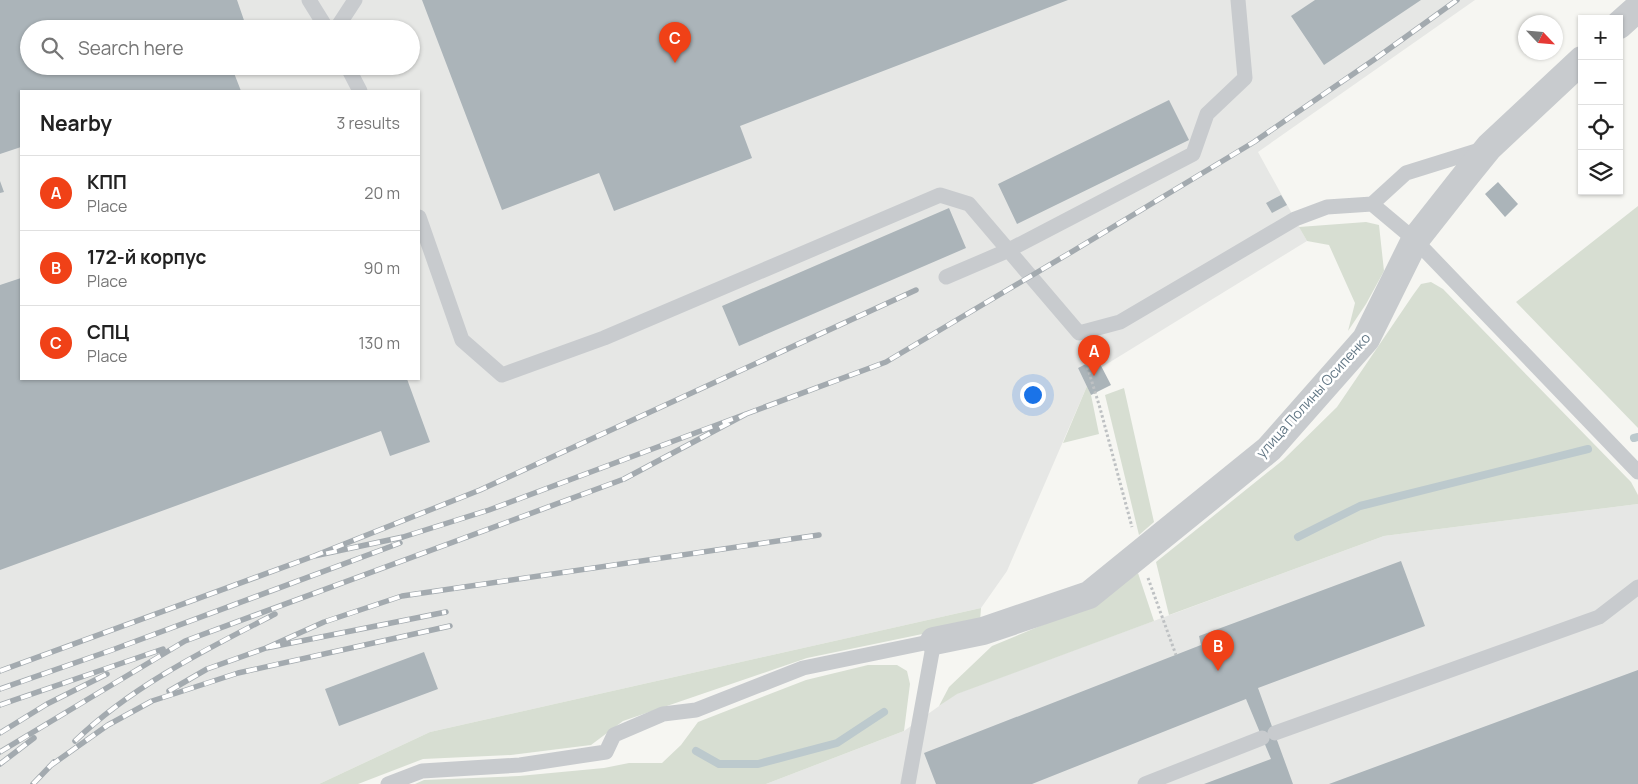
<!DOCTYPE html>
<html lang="en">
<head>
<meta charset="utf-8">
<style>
	body { margin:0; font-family:Manrope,sans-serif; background:#f6f6f6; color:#222 }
	.controls { position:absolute; right:15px; top:15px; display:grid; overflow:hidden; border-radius:0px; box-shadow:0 1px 4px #0004 }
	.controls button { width:45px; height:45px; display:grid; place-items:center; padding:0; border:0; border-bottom:1px solid #e0e0e0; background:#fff; color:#222; font:25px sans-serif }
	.compass { position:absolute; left:1518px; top:15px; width:45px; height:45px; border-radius:50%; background:#fff; box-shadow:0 1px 4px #0004; rotate:116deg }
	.you { position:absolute; left:1032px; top:394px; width:18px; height:18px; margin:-12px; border:4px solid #fff; border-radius:50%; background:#1a73e8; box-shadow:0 0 0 8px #1a73e833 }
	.badge { display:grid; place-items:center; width:32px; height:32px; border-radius:50%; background:#f04117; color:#fff; font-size:16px; font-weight:700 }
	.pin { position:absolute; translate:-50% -41px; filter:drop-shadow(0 1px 2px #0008) }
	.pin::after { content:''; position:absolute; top:26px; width:18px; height:15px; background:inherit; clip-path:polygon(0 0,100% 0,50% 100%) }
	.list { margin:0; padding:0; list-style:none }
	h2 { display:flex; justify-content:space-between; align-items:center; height:65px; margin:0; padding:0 20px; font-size:21px }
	h2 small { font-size:16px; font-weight:400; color:#767676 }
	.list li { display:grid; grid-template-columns:32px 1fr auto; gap:15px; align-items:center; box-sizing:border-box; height:75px; padding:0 20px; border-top:1px solid #e0e0e0 }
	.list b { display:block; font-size:19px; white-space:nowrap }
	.list p { margin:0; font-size:16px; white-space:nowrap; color:#767676 }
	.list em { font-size:16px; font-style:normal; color:#767676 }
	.icon { flex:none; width:28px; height:28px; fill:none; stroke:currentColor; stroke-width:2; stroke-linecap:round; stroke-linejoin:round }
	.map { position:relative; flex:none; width:1638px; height:784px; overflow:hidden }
	.search { position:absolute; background:#fff; box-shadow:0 1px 4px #0004; left:20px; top:20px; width:400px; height:55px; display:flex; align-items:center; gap:12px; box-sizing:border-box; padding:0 18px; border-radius:28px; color:#767676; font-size:19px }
	.panel { position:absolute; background:#fff; box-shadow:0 1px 4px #0004; left:20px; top:90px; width:400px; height:290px; border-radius:0px }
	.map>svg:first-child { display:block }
	.built { fill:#e6e7e5; fill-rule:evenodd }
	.green { fill:#d7ded2 }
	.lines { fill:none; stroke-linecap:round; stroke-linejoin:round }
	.stream { stroke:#bcc9cd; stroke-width:8 }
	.building { fill:#abb4b9 }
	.path { stroke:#bec1c3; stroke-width:3; stroke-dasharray:2.5 2.5; stroke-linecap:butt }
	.lane { stroke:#c8cbce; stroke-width:15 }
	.street { stroke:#c8cbce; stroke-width:28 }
	.rail-casing { stroke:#a3aaaf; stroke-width:5.5 }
	.rail { stroke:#fff; stroke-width:4; stroke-dasharray:11; stroke-linecap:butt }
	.labels { text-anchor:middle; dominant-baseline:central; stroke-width:5; stroke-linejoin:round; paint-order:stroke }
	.street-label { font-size:14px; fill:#627785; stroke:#fff }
</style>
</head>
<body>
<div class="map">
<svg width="1638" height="784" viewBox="0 0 1638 784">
	<rect width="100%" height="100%" fill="#f6f6f2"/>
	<!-- built -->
	<path class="built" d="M0 0H1475L1258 152 1307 241 1102 367 1097 358 1078 368 1087 386 1007 571 981 608 430 732 319 784H0ZM29 29H411V66H29ZM21 91H419V379H21Z
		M1638 504V784H766L904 731 956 694 1384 536Z"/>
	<!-- green -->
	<path class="green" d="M1638 206V428L1516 302Z
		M1366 222 1379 225 1384 271 1366 304 1348 331 1355 303 1329 245 1307 241 1299 227Z
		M1431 282 1443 289 1631 482 1638 495V504L1384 536 1169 615 1156 562 1283 460 1337 407 1413 295 1421 284Z
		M1087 386 1091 395 1099 434 1063 443Z
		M1124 388 1154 522 1139 535 1105 395Z
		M1138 573 1154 621 957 694 939 706 949 687 992 646 1095 603Z
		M981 608 980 622 807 658 623 721 591 745 511 755 423 759 358 784H319L430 732Z
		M868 665H897L907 671 910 684 904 731 766 784H415L424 780 519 776 604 768 629 763H662L681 745 698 722 806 680Z"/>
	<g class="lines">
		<!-- stream -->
		<path class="stream" d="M1634 438 1638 437
			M1298 537 1360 506 1588 449
			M696 751 719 764H758L837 743 884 712"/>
	</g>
	<!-- building -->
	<path class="building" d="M0 0H237L247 29H29V66L252 67 234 73 241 91H21V147L0 154Z
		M422 0H1068L740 126 752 158 614 211 599 173 502 210Z
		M1315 0H1421L1324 65 1291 16Z
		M1169 100 1189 140 1017 224 998 184Z
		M0 181 4 192 0 193Z
		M1498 182 1518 204 1505 217 1485 194Z
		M1281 195 1287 205 1272 213 1266 203Z
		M949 208 966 248 739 346 722 306Z
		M21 278V379H407L430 442 390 456 381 431 0 570V285Z
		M1097 358 1111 385 1091 395 1078 368Z
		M1401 561 1425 626 1258 688 1293 784H1204L1271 759 1246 699 1032 784H936L924 753 1201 645 1199 636Z
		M424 652 438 689 339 726 325 689Z
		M1638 670V784H1329Z"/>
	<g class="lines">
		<!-- path -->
		<path class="path" d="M1083 353 1100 408 1132 527
			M1148 578 1176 655"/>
		<!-- lane -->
		<path class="lane" d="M309 0 327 29
			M336 29 355 0
			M347 66 360 91
			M1372 204 1415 240 1638 472
			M419 217 462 340 502 375 604 338 940 195 969 204 1079 333 1120 322 1295 219 1327 207 1372 204 1406 173 1483 149
			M946 277 1009 250 1193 154 1207 114 1245 78 1238 0
			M1275 733 1599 617 1638 587
			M388 784 422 771 520 765 606 752 614 735 663 714 696 710 803 668 934 641 908 784
			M1145 784 1262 738"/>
		<!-- street -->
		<path class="street" d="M1619 25 1638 8
			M934 641 983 631 1089 595 1269 449 1366 339 1415 240 1467 174 1489 147 1582 60"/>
		<defs>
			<path id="rail" d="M746 414 886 362 1068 254 1254 142 1375 59 1457 0
				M266 648 324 622 402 596 819 535
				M0 671 314 556
				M0 689 112 650 400 543
				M169 691 207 669 266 648 446 612
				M0 705 163 649
				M0 733 47 704 107 674
				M75 741C132 686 205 650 275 614
				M0 752 185 641 624 479 746 414 489 510 403 537 314 556 480 490 916 290
				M0 764 34 738
				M50 766 108 725 152 701 238 673 450 626
				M33 784 54 762"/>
		</defs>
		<!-- rail casing -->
		<use href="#rail" class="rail-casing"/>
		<!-- rail -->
		<use href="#rail" class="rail"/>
	</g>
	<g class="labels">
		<!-- street labels -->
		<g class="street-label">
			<text transform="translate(1313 395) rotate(-48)">улица Полины Осипенко</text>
		</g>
	</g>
</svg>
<div class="controls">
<button>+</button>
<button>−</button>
<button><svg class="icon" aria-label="locate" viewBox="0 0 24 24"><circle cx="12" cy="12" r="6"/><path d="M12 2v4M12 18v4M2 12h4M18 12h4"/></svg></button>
<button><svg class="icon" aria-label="layers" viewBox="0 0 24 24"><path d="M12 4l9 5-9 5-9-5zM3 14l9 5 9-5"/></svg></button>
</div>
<svg class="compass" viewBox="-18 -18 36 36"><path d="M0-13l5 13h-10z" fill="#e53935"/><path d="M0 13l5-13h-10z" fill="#767676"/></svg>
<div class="you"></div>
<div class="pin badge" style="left:1094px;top:376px">A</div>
<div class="pin badge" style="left:1218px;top:671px">B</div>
<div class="pin badge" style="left:675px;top:63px">C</div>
<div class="search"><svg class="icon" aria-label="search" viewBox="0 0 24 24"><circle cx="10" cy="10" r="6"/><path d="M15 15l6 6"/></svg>Search here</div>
<section class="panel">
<h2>Nearby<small>3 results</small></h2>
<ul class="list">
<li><span class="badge">A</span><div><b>КПП</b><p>Place</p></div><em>20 m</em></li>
<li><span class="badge">B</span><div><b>172-й корпус</b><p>Place</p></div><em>90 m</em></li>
<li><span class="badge">C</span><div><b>СПЦ</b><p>Place</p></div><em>130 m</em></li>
</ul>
</section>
</div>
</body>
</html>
